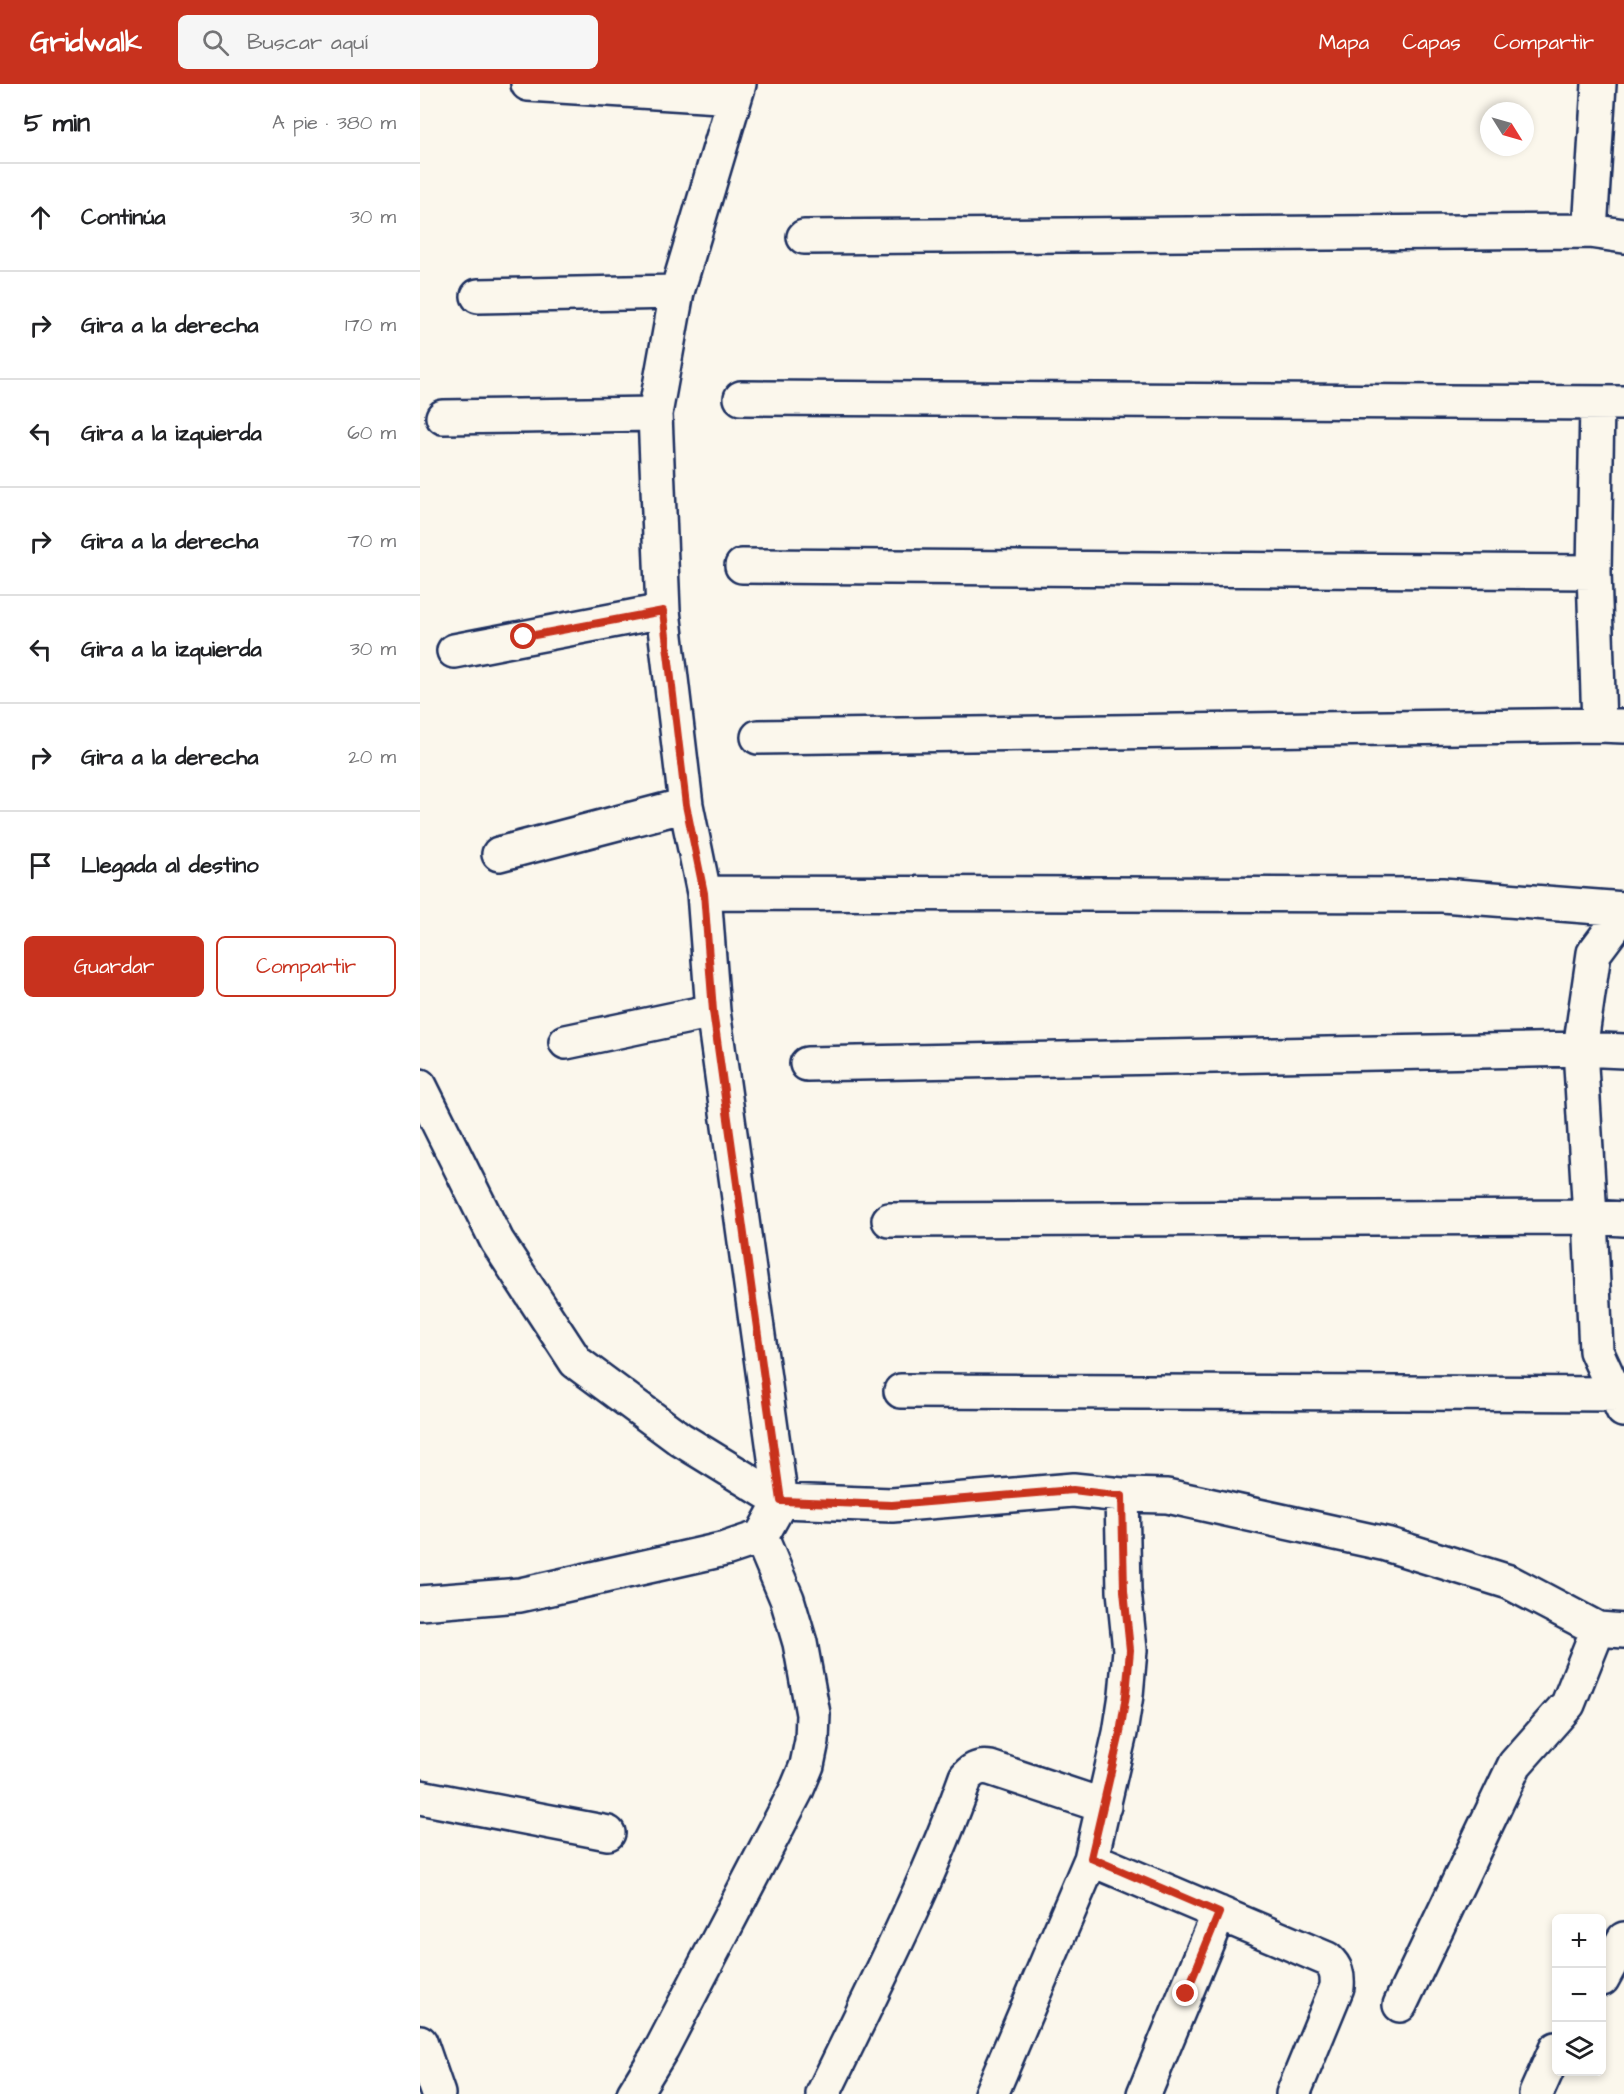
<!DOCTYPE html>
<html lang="es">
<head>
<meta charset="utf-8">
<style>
	body { margin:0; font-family:"Architects Daughter",sans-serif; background:#f6f6f6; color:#202124 }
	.controls { position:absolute; right:18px; bottom:18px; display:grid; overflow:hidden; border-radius:9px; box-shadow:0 3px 9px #0003 }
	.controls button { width:54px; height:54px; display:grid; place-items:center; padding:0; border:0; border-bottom:2px solid #e0e0e0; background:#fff; color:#202124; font:30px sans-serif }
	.compass { position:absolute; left:1060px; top:18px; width:54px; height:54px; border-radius:50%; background:#fff; box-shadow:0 3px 9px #0003; rotate:127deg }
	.stop { position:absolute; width:18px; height:18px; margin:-14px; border:4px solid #c8321e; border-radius:50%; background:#fff }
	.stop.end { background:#c8321e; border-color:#fff; box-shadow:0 2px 6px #0008 }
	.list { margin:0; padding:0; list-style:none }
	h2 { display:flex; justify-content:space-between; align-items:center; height:78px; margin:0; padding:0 24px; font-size:26px }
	h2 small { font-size:20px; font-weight:400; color:#757577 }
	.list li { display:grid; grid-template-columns:39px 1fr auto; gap:18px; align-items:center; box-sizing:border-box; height:108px; padding:0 24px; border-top:2px solid #e0e0e0 }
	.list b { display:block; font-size:22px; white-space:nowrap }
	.list em { font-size:20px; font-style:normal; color:#757577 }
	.actions { display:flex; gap:12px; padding:18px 24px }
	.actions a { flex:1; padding:14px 0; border:2px solid #c8321e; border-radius:9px; text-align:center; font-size:21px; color:#c8321e }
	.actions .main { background:#c8321e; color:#fff }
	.icon { flex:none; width:33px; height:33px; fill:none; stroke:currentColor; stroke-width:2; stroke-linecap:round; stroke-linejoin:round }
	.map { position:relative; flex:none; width:1204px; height:2010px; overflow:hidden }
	header { display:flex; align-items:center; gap:36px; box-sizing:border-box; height:84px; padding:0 30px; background:#c8321e; color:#fff }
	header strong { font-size:28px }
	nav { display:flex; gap:33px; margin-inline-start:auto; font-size:21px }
	.search { width:420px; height:54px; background:#f6f6f6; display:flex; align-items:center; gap:15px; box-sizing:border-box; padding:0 21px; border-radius:9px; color:#757577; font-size:22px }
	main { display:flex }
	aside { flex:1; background:#fff }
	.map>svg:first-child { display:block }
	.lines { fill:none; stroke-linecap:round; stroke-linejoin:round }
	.street-casing { stroke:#1b2f5e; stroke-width:38 }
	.street { stroke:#fbf7ec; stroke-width:33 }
	.route { stroke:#c8321e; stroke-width:8 }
</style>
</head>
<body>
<header>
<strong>Gridwalk</strong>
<div class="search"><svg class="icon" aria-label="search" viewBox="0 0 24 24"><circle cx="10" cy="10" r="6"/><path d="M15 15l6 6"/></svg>Buscar aquí</div>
<nav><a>Mapa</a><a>Capas</a><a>Compartir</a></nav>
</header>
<main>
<aside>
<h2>5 min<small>A pie · 380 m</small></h2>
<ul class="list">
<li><svg class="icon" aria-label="ahead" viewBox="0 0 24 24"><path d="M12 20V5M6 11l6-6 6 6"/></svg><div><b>Continúa</b></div><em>30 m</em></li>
<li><svg class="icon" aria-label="right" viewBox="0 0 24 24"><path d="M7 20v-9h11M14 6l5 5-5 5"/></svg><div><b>Gira a la derecha</b></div><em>170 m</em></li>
<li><svg class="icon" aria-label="left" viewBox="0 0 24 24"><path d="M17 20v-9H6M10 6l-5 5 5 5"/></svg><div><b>Gira a la izquierda</b></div><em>60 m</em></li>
<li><svg class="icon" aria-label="right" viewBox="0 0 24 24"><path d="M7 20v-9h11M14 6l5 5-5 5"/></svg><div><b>Gira a la derecha</b></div><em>70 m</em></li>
<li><svg class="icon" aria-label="left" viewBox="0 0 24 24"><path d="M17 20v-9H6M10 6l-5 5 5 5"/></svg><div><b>Gira a la izquierda</b></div><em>30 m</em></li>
<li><svg class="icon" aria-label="right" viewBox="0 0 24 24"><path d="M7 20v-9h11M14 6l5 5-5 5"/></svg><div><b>Gira a la derecha</b></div><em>20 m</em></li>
<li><svg class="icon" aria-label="arrive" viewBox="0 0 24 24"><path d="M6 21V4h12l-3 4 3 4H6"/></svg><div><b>Llegada al destino</b></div></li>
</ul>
<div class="actions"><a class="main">Guardar</a><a>Compartir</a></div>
</aside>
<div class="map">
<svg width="1204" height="2010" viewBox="0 0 1204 2010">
	<rect width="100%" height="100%" fill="#fbf7ec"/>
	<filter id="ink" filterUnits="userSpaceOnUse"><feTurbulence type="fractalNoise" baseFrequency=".0167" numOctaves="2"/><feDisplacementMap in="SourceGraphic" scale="12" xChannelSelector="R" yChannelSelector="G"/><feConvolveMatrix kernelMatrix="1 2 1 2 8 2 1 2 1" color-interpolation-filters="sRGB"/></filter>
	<g filter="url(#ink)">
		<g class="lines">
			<defs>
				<path id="street" d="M108 0 315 13
					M1170 147 1179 0
					M384 153 1170 147 1204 152
					M58 212 257 208
					M321 314 1204 319
					M1177 320 1174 488 1179 641
					M23 333 235 330
					M322 482 1174 488
					M34 567 243 527
					M338 653 1179 641 1204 642
					M79 770 266 721
					M284 809 1022 811 1204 825
					M146 958 293 927
					M387 980 1160 965 1204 967
					M0 1002 77 1157 156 1278 260 1355 361 1417 472 1421 653 1406 702 1411 747 1412 966 1460 1089 1498 1178 1545 1204 1547
					M469 1136 1170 1133 1204 1135
					M481 1307 1204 1310
					M1203 1326 1176 1267 1170 1133 1160 965 1174 869 1204 829
					M0 1519 100 1511 305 1465 341 1453
					M0 1713 188 1749
					M671 1775 907 1875C916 1883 918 1891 917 1903L873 2010
					M1182 1895 1204 1855
					M980 1921 1095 1680 1148 1620 1178 1545
					M0 1958 18 2010
					M214 2010 242 1964 377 1705 387 1681 392 1657 393 1630 380 1559 367 1515 341 1453 361 1417 293 927 284 809 266 721 243 527 235 330 257 208 319 0
					M403 2010C453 1906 507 1802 546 1693 553 1685 560 1682 570 1684L684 1722
					M571 2010 671 1775 700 1649 706 1611 710 1566 704 1507 702 1411
					M724 2010 799 1829
					M1116 2010 1136 1965"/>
			</defs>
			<!-- street casing -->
			<use href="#street" class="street-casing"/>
			<!-- street -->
			<use href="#street" class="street"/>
		</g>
	</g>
	<g class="lines" filter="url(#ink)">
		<!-- route -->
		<path class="route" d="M104 553 243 527 266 721 284 809 293 927 361 1417 472 1421 653 1406 702 1412 704 1507 710 1566 706 1611 700 1649 671 1774 799 1829 766 1910"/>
	</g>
</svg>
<div class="controls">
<button>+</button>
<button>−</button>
<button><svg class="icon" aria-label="layers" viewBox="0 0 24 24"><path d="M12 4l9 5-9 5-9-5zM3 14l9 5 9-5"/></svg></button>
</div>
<svg class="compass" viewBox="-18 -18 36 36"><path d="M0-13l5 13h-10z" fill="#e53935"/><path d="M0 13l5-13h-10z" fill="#757577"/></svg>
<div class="stop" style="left:104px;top:553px"></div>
<div class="stop end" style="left:766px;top:1910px"></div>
</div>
</main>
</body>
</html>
